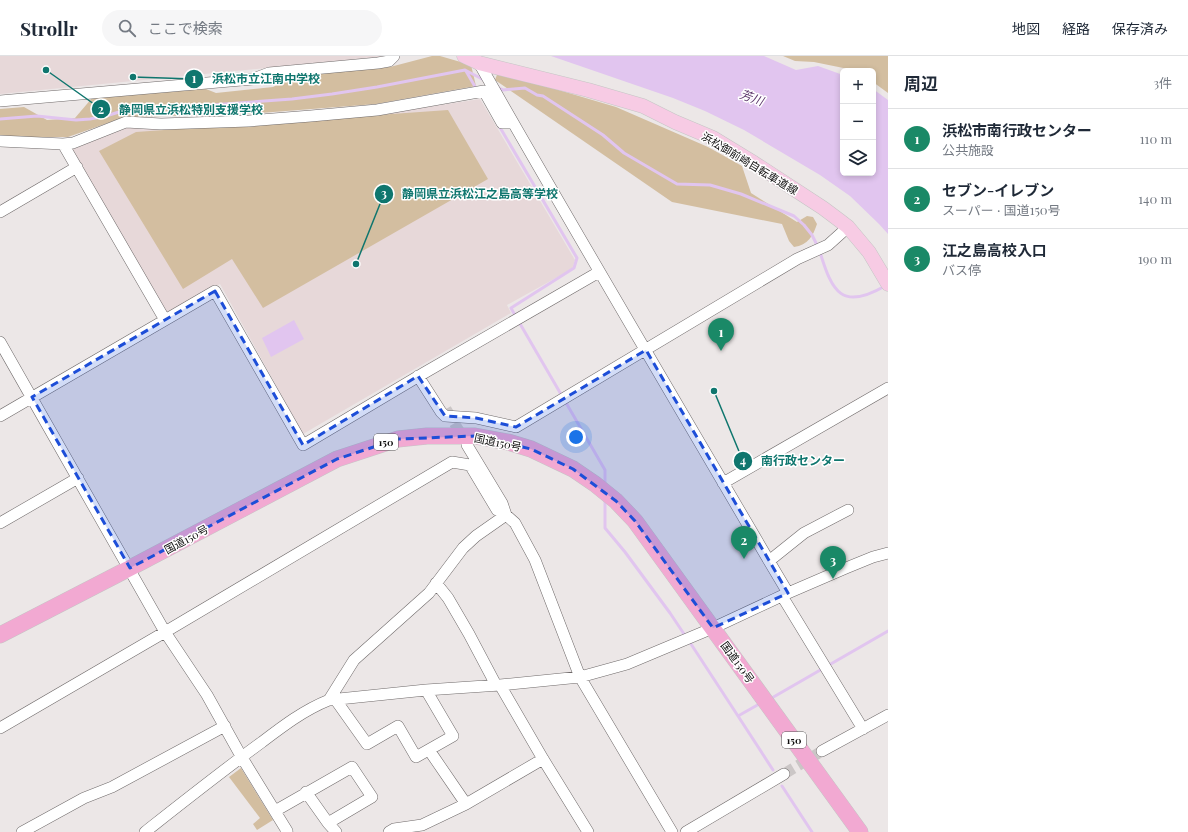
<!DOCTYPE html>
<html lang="ja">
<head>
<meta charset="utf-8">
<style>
	body { margin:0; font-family:"Playfair Display","Noto Sans JP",serif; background:#f6f6f7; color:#1f2937 }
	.controls { position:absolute; right:12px; top:12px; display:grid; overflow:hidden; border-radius:6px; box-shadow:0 2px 6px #0003 }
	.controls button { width:36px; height:36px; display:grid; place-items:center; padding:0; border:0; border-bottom:1px solid #e0e1e3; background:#fff; color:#1f2937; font:20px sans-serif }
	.you { position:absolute; left:576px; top:381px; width:14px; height:14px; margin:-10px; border:3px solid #fff; border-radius:50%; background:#1a73e8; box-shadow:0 0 0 6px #1a73e833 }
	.badge { display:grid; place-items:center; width:26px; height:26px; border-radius:50%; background:#1a8967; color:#fff; font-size:13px; font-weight:700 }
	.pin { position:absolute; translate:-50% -33px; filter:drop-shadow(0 1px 2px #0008) }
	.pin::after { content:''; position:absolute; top:21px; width:14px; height:12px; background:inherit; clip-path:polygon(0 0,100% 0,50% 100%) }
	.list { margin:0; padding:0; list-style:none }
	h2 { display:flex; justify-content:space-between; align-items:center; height:52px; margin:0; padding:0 16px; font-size:17px }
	h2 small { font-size:13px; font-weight:400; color:#747a83 }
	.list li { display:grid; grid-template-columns:26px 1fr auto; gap:12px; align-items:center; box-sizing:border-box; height:60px; padding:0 16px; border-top:1px solid #e0e1e3 }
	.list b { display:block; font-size:15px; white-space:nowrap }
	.list p { margin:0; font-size:13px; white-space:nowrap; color:#747a83 }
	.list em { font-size:13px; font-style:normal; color:#747a83 }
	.icon { flex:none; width:22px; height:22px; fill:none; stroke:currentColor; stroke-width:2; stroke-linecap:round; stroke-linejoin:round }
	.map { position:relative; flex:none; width:888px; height:776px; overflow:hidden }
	header { display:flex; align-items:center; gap:24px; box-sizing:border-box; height:56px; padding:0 20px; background:#fff; border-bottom:1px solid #e0e1e3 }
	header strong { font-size:19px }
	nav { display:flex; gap:22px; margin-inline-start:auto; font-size:14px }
	.search { width:280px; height:36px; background:#f6f6f7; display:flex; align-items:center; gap:10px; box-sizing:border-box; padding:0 14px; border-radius:22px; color:#747a83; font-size:15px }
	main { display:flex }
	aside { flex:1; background:#fff }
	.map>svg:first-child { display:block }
	.built { fill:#e7d8d9 }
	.green { fill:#d3bea0 }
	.water { fill:#e1c5ef }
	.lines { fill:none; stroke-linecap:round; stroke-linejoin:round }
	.stream { stroke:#e1c5ef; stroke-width:3 }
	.minor-tunnel { stroke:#cbc6c6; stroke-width:11; stroke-dasharray:11 5.5; stroke-linecap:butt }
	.minor-casing { stroke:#6f6a6a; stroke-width:12 }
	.major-casing { stroke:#c5c5c5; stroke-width:15 }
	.highway-casing { stroke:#c5c5c5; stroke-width:17 }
	.minor { stroke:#fff; stroke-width:11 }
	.major { stroke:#f7cbe4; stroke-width:14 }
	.highway { stroke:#f2a9d2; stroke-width:16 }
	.marked { fill:#1d4ed8; fill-opacity:0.2; stroke:#1d4ed8; stroke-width:3; stroke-dasharray:8 5; stroke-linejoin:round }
	.labels { text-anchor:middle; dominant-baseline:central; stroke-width:3; stroke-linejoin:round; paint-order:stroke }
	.shield { fill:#fff; stroke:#575656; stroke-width:1 }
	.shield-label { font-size:10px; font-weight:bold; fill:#0f0e0e }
	.street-label { font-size:11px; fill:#0f0e0e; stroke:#fff }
	.water-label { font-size:12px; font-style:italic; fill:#5d386d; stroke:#fff }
	.leader { fill:none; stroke:#0f766e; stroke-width:1.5 }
	.callout-dot { fill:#0f766e; stroke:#fff; stroke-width:1.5 }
	.mark-label { font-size:12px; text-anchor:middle; font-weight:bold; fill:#fff }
	.callout-label { font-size:12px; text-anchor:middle; font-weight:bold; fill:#0f766e; stroke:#fff; stroke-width:3; stroke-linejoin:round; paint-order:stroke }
</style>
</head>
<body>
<header>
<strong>Strollr</strong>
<div class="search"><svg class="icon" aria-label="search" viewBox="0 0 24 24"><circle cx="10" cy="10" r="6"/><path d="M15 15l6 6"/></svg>ここで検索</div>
<nav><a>地図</a><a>経路</a><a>保存済み</a></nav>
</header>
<main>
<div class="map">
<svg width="888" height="776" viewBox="0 0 888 776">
	<rect width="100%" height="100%" fill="#ece7e7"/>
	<!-- built -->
	<path class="built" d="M0 0H389L0 38Z
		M480 43 575 204 572 213 507 249 511 257 303 378 220 228 167 258 72 93 129 71 375 59Z"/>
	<!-- green -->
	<path class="green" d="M432 0H440L471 9 476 30 376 48 249 58 125 61 68 81H0V53L24 51 47 64 75 62 92 42 206 33 216 37 273 31 299 18 390 11Z
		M783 0H888V37L873 26V15H858L814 6 795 5Z
		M498 16 616 51 708 91 742 110 751 137 797 166 807 160 813 161 817 168C813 180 808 189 794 191L789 185 782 168 672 146 495 24Z
		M448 54 488 123 263 252 232 203 183 233 99 95 136 76Z
		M241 712 273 764 257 774 253 768 260 762 229 721Z"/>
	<!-- water -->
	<path class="water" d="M551 0H764L796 14 818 10 843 19V117H873V33L888 44V178L879 168 850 140 820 119 744 74 705 55 673 42Z
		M294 264 304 283 271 301 262 282Z"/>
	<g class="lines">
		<!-- stream -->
		<path class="stream" d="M466 15 477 34
			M496 31 503 34 525 32 537 39 543 40 603 79 624 97 677 128 710 129 741 138 794 160 804 169 812 179 818 191
			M0 63 37 60 76 64 90 63 106 60 119 56 143 54 292 43 332 38 377 31 465 14 484 24
			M498 68 577 202 574 212 511 252 516 261
			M820 196C832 236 842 255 885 230
			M519 266 562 340
			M565 345 605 414V429
			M605 443V472L625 496 670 557 686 581
			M689 585 738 660 773 714
			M770 643 888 575
			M738 660 761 647
			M782 730 812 776"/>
		<!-- minor-tunnel -->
		<path class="minor-tunnel" d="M446 353 465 385
			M784 718 822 695"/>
		<defs>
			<path id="minor" d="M479 7C574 174 672 339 769 505L788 537
				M0 45 253 23 269 17 378 7 389 5 394 0
				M0 85 63 88 165 264
				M63 88 73 87 126 66 161 68 249 65 311 60 377 54 484 35 502 67H513
				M0 156 77 111
				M0 286 165 576 207 639 241 700 287 775 286 776
				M418 320 441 356 445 360 476 362 516 371 797 203 828 189 848 171
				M0 360 215 235 303 389 424 317 599 216
				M467 389 502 447 506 459
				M723 427 888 332
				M0 467 78 422
				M769 505 804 477 848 454
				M436 527 448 542 469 578 496 629
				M782 540 863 673
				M500 629 543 703 588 776
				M335 643 367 688 398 670 416 701 453 680 426 634
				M329 644 354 604 429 537 463 492 476 480 506 459
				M0 672 165 576 452 406 470 409 497 454 506 459 515 467 535 504 580 621 672 776
				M429 694 466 748
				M822 695 888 659
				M306 736 328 767 336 776
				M275 755 352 711 372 741 328 767
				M22 776 84 742 112 731 225 670
				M145 776C183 746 222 715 262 686 283 670 304 654 329 644L426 634 500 629 580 621 627 608 713 572 788 537 846 512 873 501 888 497
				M389 776 394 773 422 769 466 748 543 703
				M686 776 784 718"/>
			<path id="major" d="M464 0 479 7 588 34 643 50 675 66 713 82 754 107 823 152 839 164 848 171 869 196 888 228"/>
			<path id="highway" d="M0 579 130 512 337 403 398 383 427 380H475L508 386 531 393 573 413 595 428 616 445 635 465 860 776"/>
		</defs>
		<!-- minor casing -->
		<use href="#minor" class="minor-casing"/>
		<!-- major casing -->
		<use href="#major" class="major-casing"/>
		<!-- highway casing -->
		<use href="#highway" class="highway-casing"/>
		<!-- minor -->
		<use href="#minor" class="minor"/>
		<!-- major -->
		<use href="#major" class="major"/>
		<!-- highway -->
		<use href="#highway" class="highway"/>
	</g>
	<!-- marked area -->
	<path class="marked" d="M215 235 303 389 418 320 445 360 476 362 516 371 646 294 788 537 713 572 635 465 616 445 573 413 531 393 475 380 398 383 337 403 130 512 32 341Z"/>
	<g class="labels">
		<!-- shield labels -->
		<g class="shield">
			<rect x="374" y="378" width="24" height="16" rx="3"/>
			<rect x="782" y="676" width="24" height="16" rx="3"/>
		</g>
		<g class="shield-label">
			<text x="386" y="386">150</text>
			<text x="794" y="684">150</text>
		</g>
		<!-- street labels -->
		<g class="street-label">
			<text transform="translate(750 107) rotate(31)">浜松御前崎自転車道線</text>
			<text transform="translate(498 386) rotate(12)">国道150号</text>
			<text transform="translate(186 483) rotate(-28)">国道150号</text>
			<text transform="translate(738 606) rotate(54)">国道150号</text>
		</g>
		<!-- water labels -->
		<g class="water-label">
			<text transform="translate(752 41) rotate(20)">芳川</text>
		</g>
	</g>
	<!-- callouts -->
	<path class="leader" d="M133 21L194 23M46 14L101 53M356 208L384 138M714 335L743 405"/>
	<g class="callout-dot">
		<circle cx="133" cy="21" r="4"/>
		<circle cx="46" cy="14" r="4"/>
		<circle cx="356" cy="208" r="4"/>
		<circle cx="714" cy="335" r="4"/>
		<circle cx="194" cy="23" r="10"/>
		<circle cx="101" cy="53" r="10"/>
		<circle cx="384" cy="138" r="10"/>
		<circle cx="743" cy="405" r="10"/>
	</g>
	<g class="mark-label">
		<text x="194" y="27">1</text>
		<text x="101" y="58">2</text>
		<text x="384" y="142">3</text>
		<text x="743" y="409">4</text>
	</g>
	<g class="callout-label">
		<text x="266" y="27">浜松市立江南中学校</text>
		<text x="191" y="58">静岡県立浜松特別支援学校</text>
		<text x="480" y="142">静岡県立浜松江之島高等学校</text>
		<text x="803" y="409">南行政センター</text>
	</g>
</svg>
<div class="controls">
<button>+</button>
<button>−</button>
<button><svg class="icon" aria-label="layers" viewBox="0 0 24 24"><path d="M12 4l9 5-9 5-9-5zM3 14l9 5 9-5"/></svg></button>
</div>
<div class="you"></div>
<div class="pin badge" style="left:721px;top:295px">1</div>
<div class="pin badge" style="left:744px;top:503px">2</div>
<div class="pin badge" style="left:833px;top:523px">3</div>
</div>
<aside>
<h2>周辺<small>3件</small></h2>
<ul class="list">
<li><span class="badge">1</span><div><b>浜松市南行政センター</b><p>公共施設</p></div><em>110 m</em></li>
<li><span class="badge">2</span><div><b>セブン-イレブン</b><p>スーパー · 国道150号</p></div><em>140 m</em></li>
<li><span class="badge">3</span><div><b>江之島高校入口</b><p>バス停</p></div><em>190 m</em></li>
</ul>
</aside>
</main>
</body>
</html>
